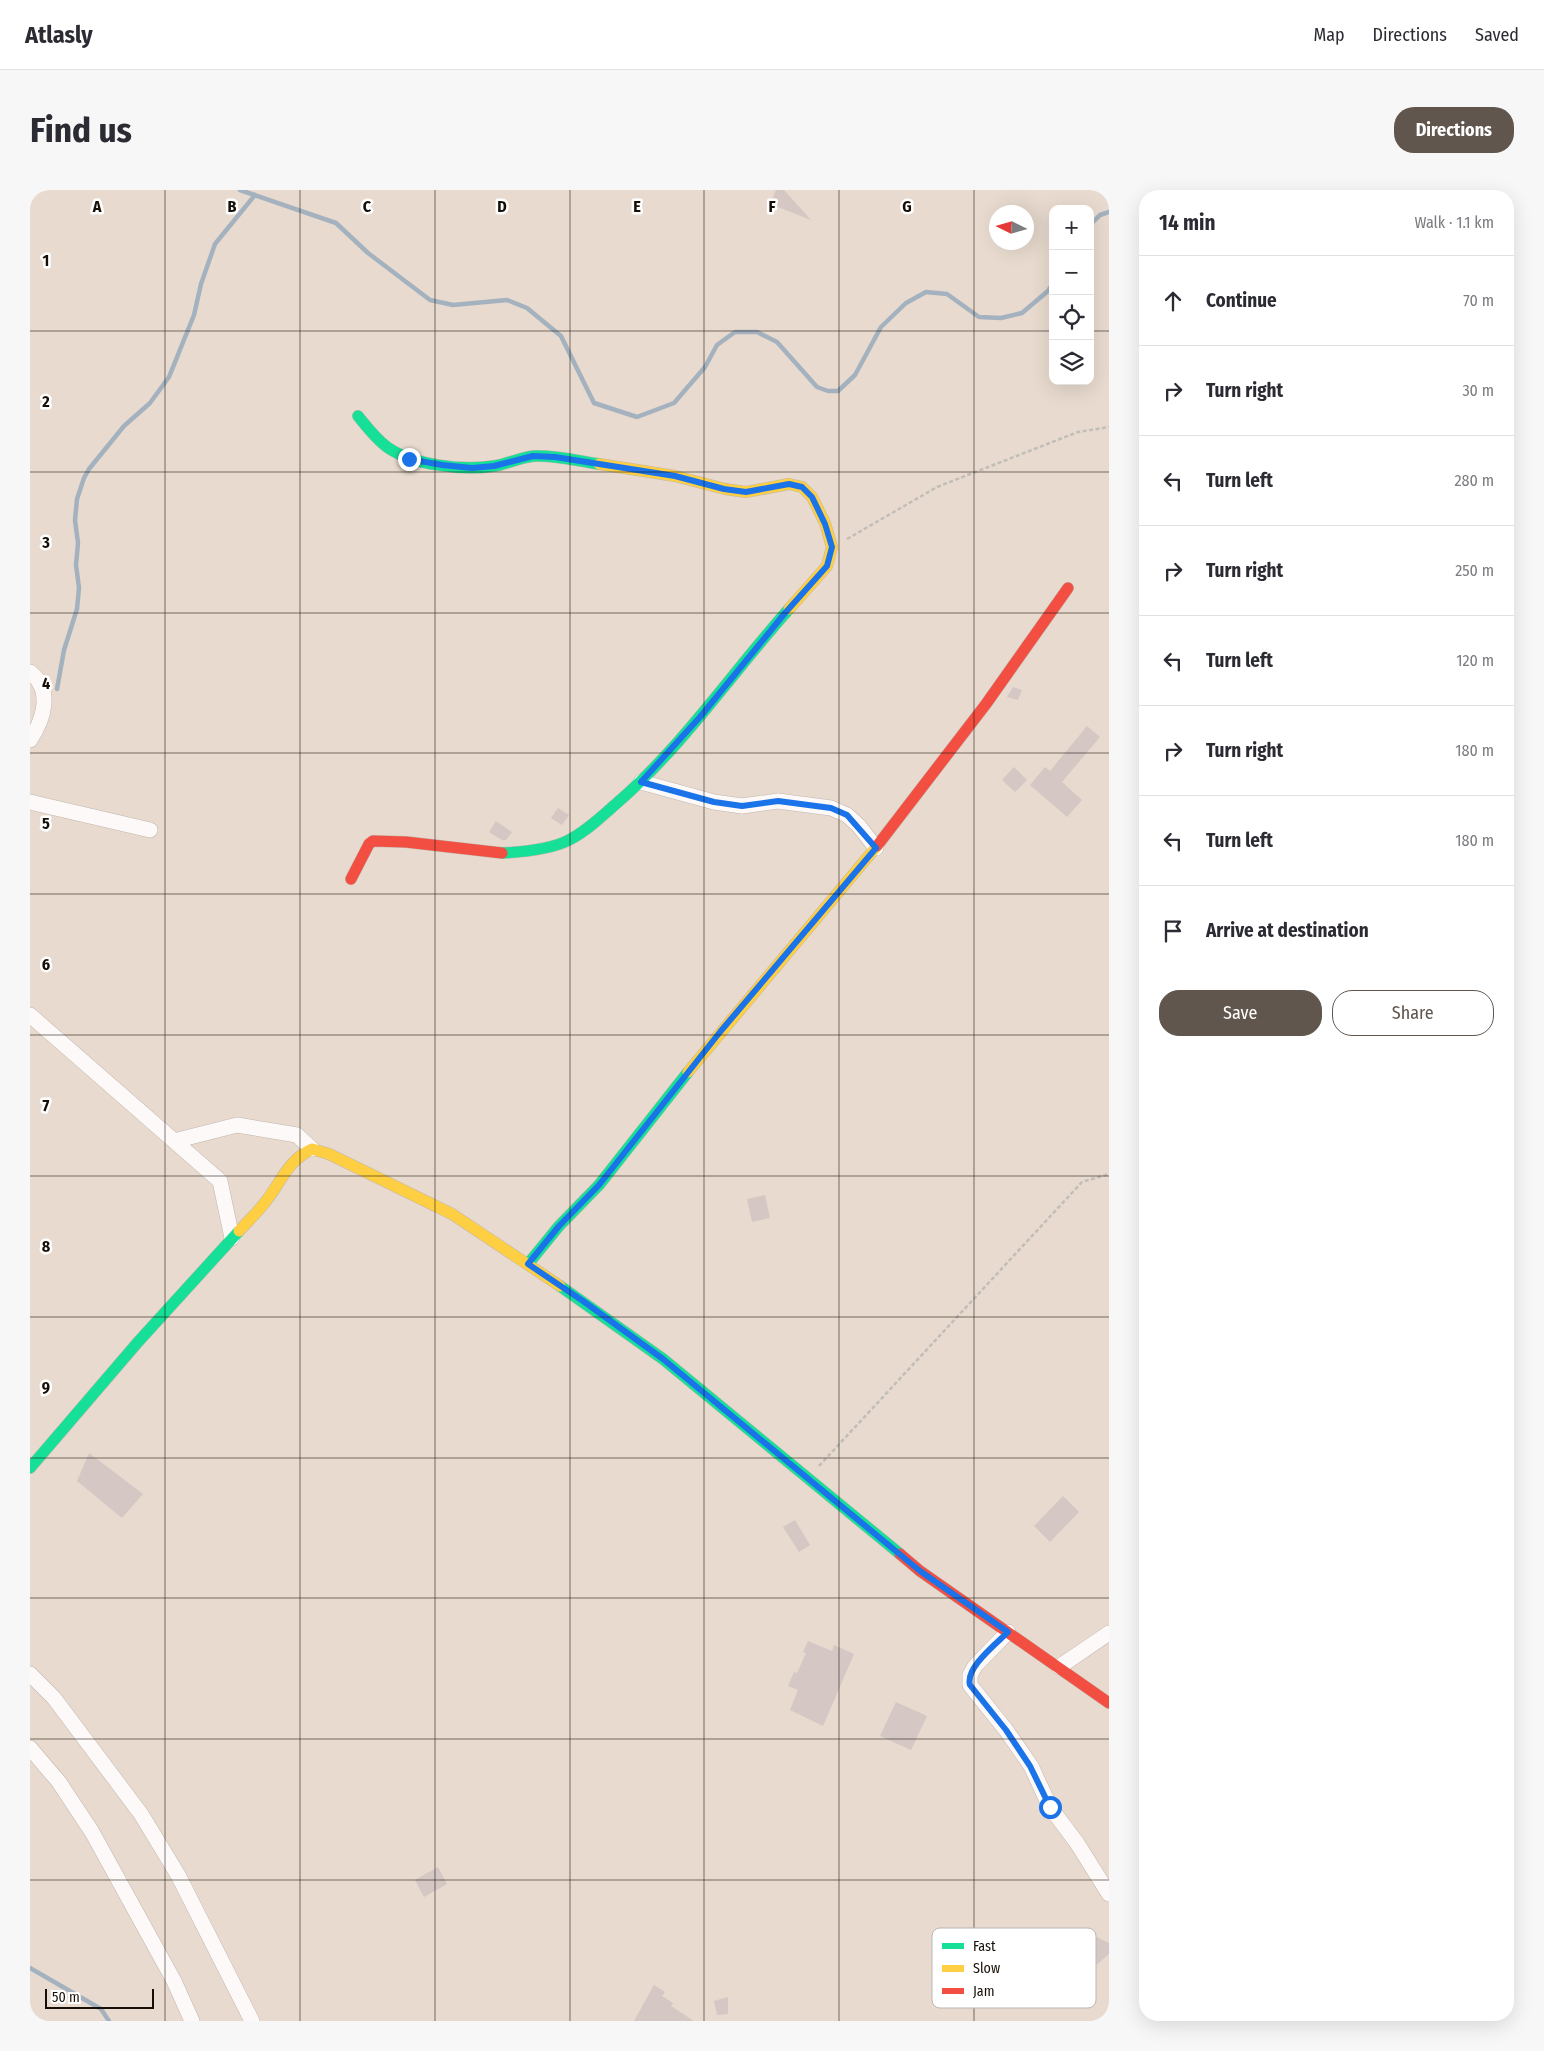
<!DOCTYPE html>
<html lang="en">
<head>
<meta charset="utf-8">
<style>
	body { margin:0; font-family:"Fira Sans Condensed",sans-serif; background:#f7f7f7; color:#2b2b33 }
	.controls { position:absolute; right:15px; top:15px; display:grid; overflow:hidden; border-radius:10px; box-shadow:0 5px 20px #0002 }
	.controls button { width:45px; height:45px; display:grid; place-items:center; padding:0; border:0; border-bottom:1px solid #e1e1e2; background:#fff; color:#2b2b33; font:25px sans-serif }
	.compass { position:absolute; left:959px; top:15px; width:45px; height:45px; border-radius:50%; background:#fff; box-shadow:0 5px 20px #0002; rotate:275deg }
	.scale { position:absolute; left:15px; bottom:12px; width:109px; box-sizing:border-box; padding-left:5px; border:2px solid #170f07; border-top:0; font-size:14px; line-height:18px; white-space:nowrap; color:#170f07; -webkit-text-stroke:4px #fff; paint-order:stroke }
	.stop { position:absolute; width:15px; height:15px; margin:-11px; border:4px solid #1a73e8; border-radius:50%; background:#fff }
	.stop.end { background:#1a73e8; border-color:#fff; box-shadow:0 1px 5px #0008 }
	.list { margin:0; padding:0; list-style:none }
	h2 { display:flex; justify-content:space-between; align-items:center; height:65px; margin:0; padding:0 20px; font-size:21px }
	h2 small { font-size:16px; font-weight:400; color:#7c7c81 }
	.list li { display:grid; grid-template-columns:32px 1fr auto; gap:15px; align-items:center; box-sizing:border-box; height:90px; padding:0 20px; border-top:1px solid #e1e1e2 }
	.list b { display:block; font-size:19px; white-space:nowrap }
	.list em { font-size:16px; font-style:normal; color:#7c7c81 }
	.actions { display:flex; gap:10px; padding:15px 20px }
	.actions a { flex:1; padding:11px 0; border:1px solid #60564d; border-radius:20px; text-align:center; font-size:18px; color:#60564d }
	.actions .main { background:#60564d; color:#fff }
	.icon { flex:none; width:28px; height:28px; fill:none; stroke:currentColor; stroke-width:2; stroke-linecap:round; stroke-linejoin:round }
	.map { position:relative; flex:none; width:1079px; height:1831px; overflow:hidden; border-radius:20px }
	header { display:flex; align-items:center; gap:30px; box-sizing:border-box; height:70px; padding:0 25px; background:#fff; border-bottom:1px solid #e1e1e2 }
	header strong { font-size:24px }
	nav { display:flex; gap:28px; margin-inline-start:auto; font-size:18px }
	.intro { display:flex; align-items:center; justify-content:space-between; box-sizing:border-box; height:120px; padding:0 30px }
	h1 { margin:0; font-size:35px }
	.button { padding:12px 22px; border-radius:20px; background:#60564d; color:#fff; font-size:18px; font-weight:700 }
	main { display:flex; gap:30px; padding:0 30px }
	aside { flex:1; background:#fff; border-radius:20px; box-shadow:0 5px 20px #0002 }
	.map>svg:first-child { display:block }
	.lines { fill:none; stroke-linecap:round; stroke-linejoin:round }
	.stream { stroke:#a3b2be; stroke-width:4.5 }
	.building { fill:#d4c7c4 }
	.street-casing { stroke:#c1b6ad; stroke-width:16 }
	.fast-casing { stroke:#c1b6ad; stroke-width:12 }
	.slow-casing { stroke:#c1b6ad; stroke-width:12 }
	.jam-casing { stroke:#c1b6ad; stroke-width:12 }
	.path { stroke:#c1bdb9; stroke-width:2.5; stroke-dasharray:4 2.5; stroke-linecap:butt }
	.street { stroke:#fcf9f8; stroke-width:15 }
	.fast { stroke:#16e098; stroke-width:11 }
	.slow { stroke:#ffcf43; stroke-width:11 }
	.jam { stroke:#f24e42; stroke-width:11 }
	.route { stroke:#1a73e8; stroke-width:6 }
	.grid { fill:none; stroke:#170f07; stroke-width:1; stroke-opacity:0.55 }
	.key { fill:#fff; stroke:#b9b7b5; stroke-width:1 }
	.key-label { font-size:14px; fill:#170f07 }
	.grid-label { font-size:16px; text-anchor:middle; font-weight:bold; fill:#170f07; stroke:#fff; stroke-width:5; stroke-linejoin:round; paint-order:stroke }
</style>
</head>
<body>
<header>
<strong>Atlasly</strong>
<nav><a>Map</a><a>Directions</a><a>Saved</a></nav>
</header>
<div class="intro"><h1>Find us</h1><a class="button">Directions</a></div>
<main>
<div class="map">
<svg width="1079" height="1831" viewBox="0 0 1079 1831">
	<rect width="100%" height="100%" fill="#e8dace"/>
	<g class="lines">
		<!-- stream -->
		<path class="stream" d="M210 0 306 33 338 63 400 110 423 115 477 110 497 118 531 146 564 213 607 227 644 213 675 177 687 155 705 142H727L747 152 787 197 798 201H808L825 185 851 137 876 113 896 102 917 104 949 127 971 128 992 123 1018 101 1023 93
			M1060 35 1070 25 1079 22
			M27 499 34 460 47 419 49 398 46 375 48 353 45 330 47 309 54 288 59 279 94 236 120 213 139 187 164 125 171 94 185 54 225 5
			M0 1778 71 1819 79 1831"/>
	</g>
	<!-- building -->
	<path class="building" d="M746 0H754L781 30 740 14Z
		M983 497 992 500 988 510 977 507Z
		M1057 536 1070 547 1032 592 1052 610 1037 627 1000 595 1015 577 1020 581Z
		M984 577 997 590 985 602 972 590Z
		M528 618 539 625 532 635 521 628Z
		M466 631 482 642 476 650H472L459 642Z
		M735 1005 740 1028 722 1032 717 1009Z
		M59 1263 113 1304 92 1328 47 1291Z
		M1033 1306 1049 1322 1020 1352 1004 1336Z
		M765 1330 780 1355 769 1362 753 1337Z
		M778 1451 802 1461 804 1455 824 1464 793 1536 760 1520 768 1500 758 1496 764 1482 767 1483 776 1463 773 1462Z
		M866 1512 897 1526 881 1560 850 1546Z
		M408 1677 417 1694 394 1707 385 1690Z
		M1056 1742 1079 1753V1764L1056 1784 1043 1770Z
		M624 1795 635 1802 632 1806 643 1813 641 1816 664 1831H604Z
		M698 1807V1824L687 1825 684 1811Z"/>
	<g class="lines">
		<defs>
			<path id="street" d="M0 482C23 500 14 529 0 550
				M611 592 684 612 712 616 748 611 801 618 817 625 829 636 846 658
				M0 612 120 640
				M0 825 190 991 202 1048
				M144 951 207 935 267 945 282 959
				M978 1442 945 1476 940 1485V1495L976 1540 1001 1576 1020 1617 1047 1653 1079 1704
				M1029 1477 1079 1443
				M0 1484 24 1508 111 1624 148 1685 222 1831
				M0 1558 29 1592 62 1642 144 1791 162 1831"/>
			<path id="fast" d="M328 226C337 237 345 248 357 257 382 275 433 281 464 276 477 274 491 267 505 266 526 265 548 271 569 274
				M472 663C491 662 522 659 539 650 557 641 572 626 587 613 653 556 701 484 759 419
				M498 1074 529 1036 569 995 658 882
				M530 1096 633 1169 870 1364
				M0 1278 108 1152 209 1041"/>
			<path id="slow" d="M569 274 645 286 695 299 716 302 759 294 772 297 782 307 795 333 802 357 797 376 759 419
				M658 882 847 656
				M209 1041C218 1031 228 1022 236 1011 252 991 257 971 282 959L299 964 422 1024 530 1096"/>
			<path id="jam" d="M847 656 956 514 1038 398
				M321 689 339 654 343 651 376 652 472 663
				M870 1364 890 1381 1079 1513"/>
		</defs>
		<!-- street casing -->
		<use href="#street" class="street-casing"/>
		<!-- fast casing -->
		<use href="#fast" class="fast-casing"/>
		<!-- slow casing -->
		<use href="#slow" class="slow-casing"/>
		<!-- jam casing -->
		<use href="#jam" class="jam-casing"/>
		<!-- path -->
		<path class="path" d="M817 349 907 297 1048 242 1079 237
			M789 1276 1052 992 1079 984"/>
		<!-- street -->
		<use href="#street" class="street"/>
		<!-- fast -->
		<use href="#fast" class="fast"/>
		<!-- slow -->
		<use href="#slow" class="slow"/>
		<!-- jam -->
		<use href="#jam" class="jam"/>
	</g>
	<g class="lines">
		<!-- route -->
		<path class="route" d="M379 269 412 275 442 278 464 276 503 266 525 267 645 286 694 299 716 302 759 294 772 297 782 307 795 334 802 357 797 376 755 423 670 527 611 592 684 612 712 616 748 611 801 618 817 625 846 658 690 842 569 995 529 1036 498 1074 553 1111 633 1169 890 1381 978 1442C966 1454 935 1478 940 1495L976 1540 1000 1576 1020 1617"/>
	</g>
	<!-- grid -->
	<path class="grid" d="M135 0V1831M270 0V1831M405 0V1831M540 0V1831M674 0V1831M809 0V1831M944 0V1831M0 141H1023M1060 141H1079M0 282H1079M0 423H1079M0 563H1079M0 704H1079M0 845H1079M0 986H1079M0 1127H1079M0 1268H1079M0 1408H1079M0 1549H1079M0 1690H1079"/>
	<!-- legend -->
	<rect x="902" y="1738" width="164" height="80" rx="8" class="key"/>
	<rect x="912" y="1753" width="22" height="6" fill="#16e098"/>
	<rect x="912" y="1775" width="22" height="7" fill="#ffcf43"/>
	<rect x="912" y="1798" width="22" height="6" fill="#f24e42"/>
	<g class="key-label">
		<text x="943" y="1761">Fast</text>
		<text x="943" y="1783">Slow</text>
		<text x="943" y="1806">Jam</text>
	</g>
	<g class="grid-label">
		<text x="67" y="22">A</text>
		<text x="202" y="22">B</text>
		<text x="337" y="22">C</text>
		<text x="472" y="22">D</text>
		<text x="607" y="22">E</text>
		<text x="742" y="22">F</text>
		<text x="877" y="22">G</text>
		<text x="16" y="76">1</text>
		<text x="16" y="217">2</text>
		<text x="16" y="358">3</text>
		<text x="16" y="499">4</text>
		<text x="16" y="639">5</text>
		<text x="16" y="780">6</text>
		<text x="16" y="921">7</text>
		<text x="16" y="1062">8</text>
		<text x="16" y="1203">9</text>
	</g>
</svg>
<div class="controls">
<button>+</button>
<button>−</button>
<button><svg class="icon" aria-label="locate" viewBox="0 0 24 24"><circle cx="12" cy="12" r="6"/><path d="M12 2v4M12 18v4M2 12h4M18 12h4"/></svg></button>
<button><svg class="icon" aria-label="layers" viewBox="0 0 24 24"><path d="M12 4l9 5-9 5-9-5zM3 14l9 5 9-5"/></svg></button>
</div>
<svg class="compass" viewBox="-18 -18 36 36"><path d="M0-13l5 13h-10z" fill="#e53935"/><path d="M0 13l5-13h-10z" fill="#7c7c81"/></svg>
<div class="scale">50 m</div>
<div class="stop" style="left:1020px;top:1617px"></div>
<div class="stop end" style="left:379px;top:269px"></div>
</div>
<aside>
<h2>14 min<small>Walk · 1.1 km</small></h2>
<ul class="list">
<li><svg class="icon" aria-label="ahead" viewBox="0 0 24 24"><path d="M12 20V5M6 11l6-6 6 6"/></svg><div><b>Continue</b></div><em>70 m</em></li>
<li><svg class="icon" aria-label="right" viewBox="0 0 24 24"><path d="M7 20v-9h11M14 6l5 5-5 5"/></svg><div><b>Turn right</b></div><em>30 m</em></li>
<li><svg class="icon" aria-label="left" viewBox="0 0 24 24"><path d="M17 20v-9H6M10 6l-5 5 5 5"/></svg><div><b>Turn left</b></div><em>280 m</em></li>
<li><svg class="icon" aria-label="right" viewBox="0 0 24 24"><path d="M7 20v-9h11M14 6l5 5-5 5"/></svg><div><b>Turn right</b></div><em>250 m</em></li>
<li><svg class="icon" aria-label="left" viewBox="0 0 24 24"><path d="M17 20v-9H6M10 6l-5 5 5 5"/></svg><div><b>Turn left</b></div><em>120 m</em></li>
<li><svg class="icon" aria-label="right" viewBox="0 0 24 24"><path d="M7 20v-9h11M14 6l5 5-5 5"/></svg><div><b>Turn right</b></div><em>180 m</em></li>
<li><svg class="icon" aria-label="left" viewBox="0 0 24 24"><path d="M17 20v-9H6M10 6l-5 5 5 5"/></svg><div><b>Turn left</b></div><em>180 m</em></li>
<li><svg class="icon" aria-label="arrive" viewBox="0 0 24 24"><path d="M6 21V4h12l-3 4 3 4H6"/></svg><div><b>Arrive at destination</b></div></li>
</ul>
<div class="actions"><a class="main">Save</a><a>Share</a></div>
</aside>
</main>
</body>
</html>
